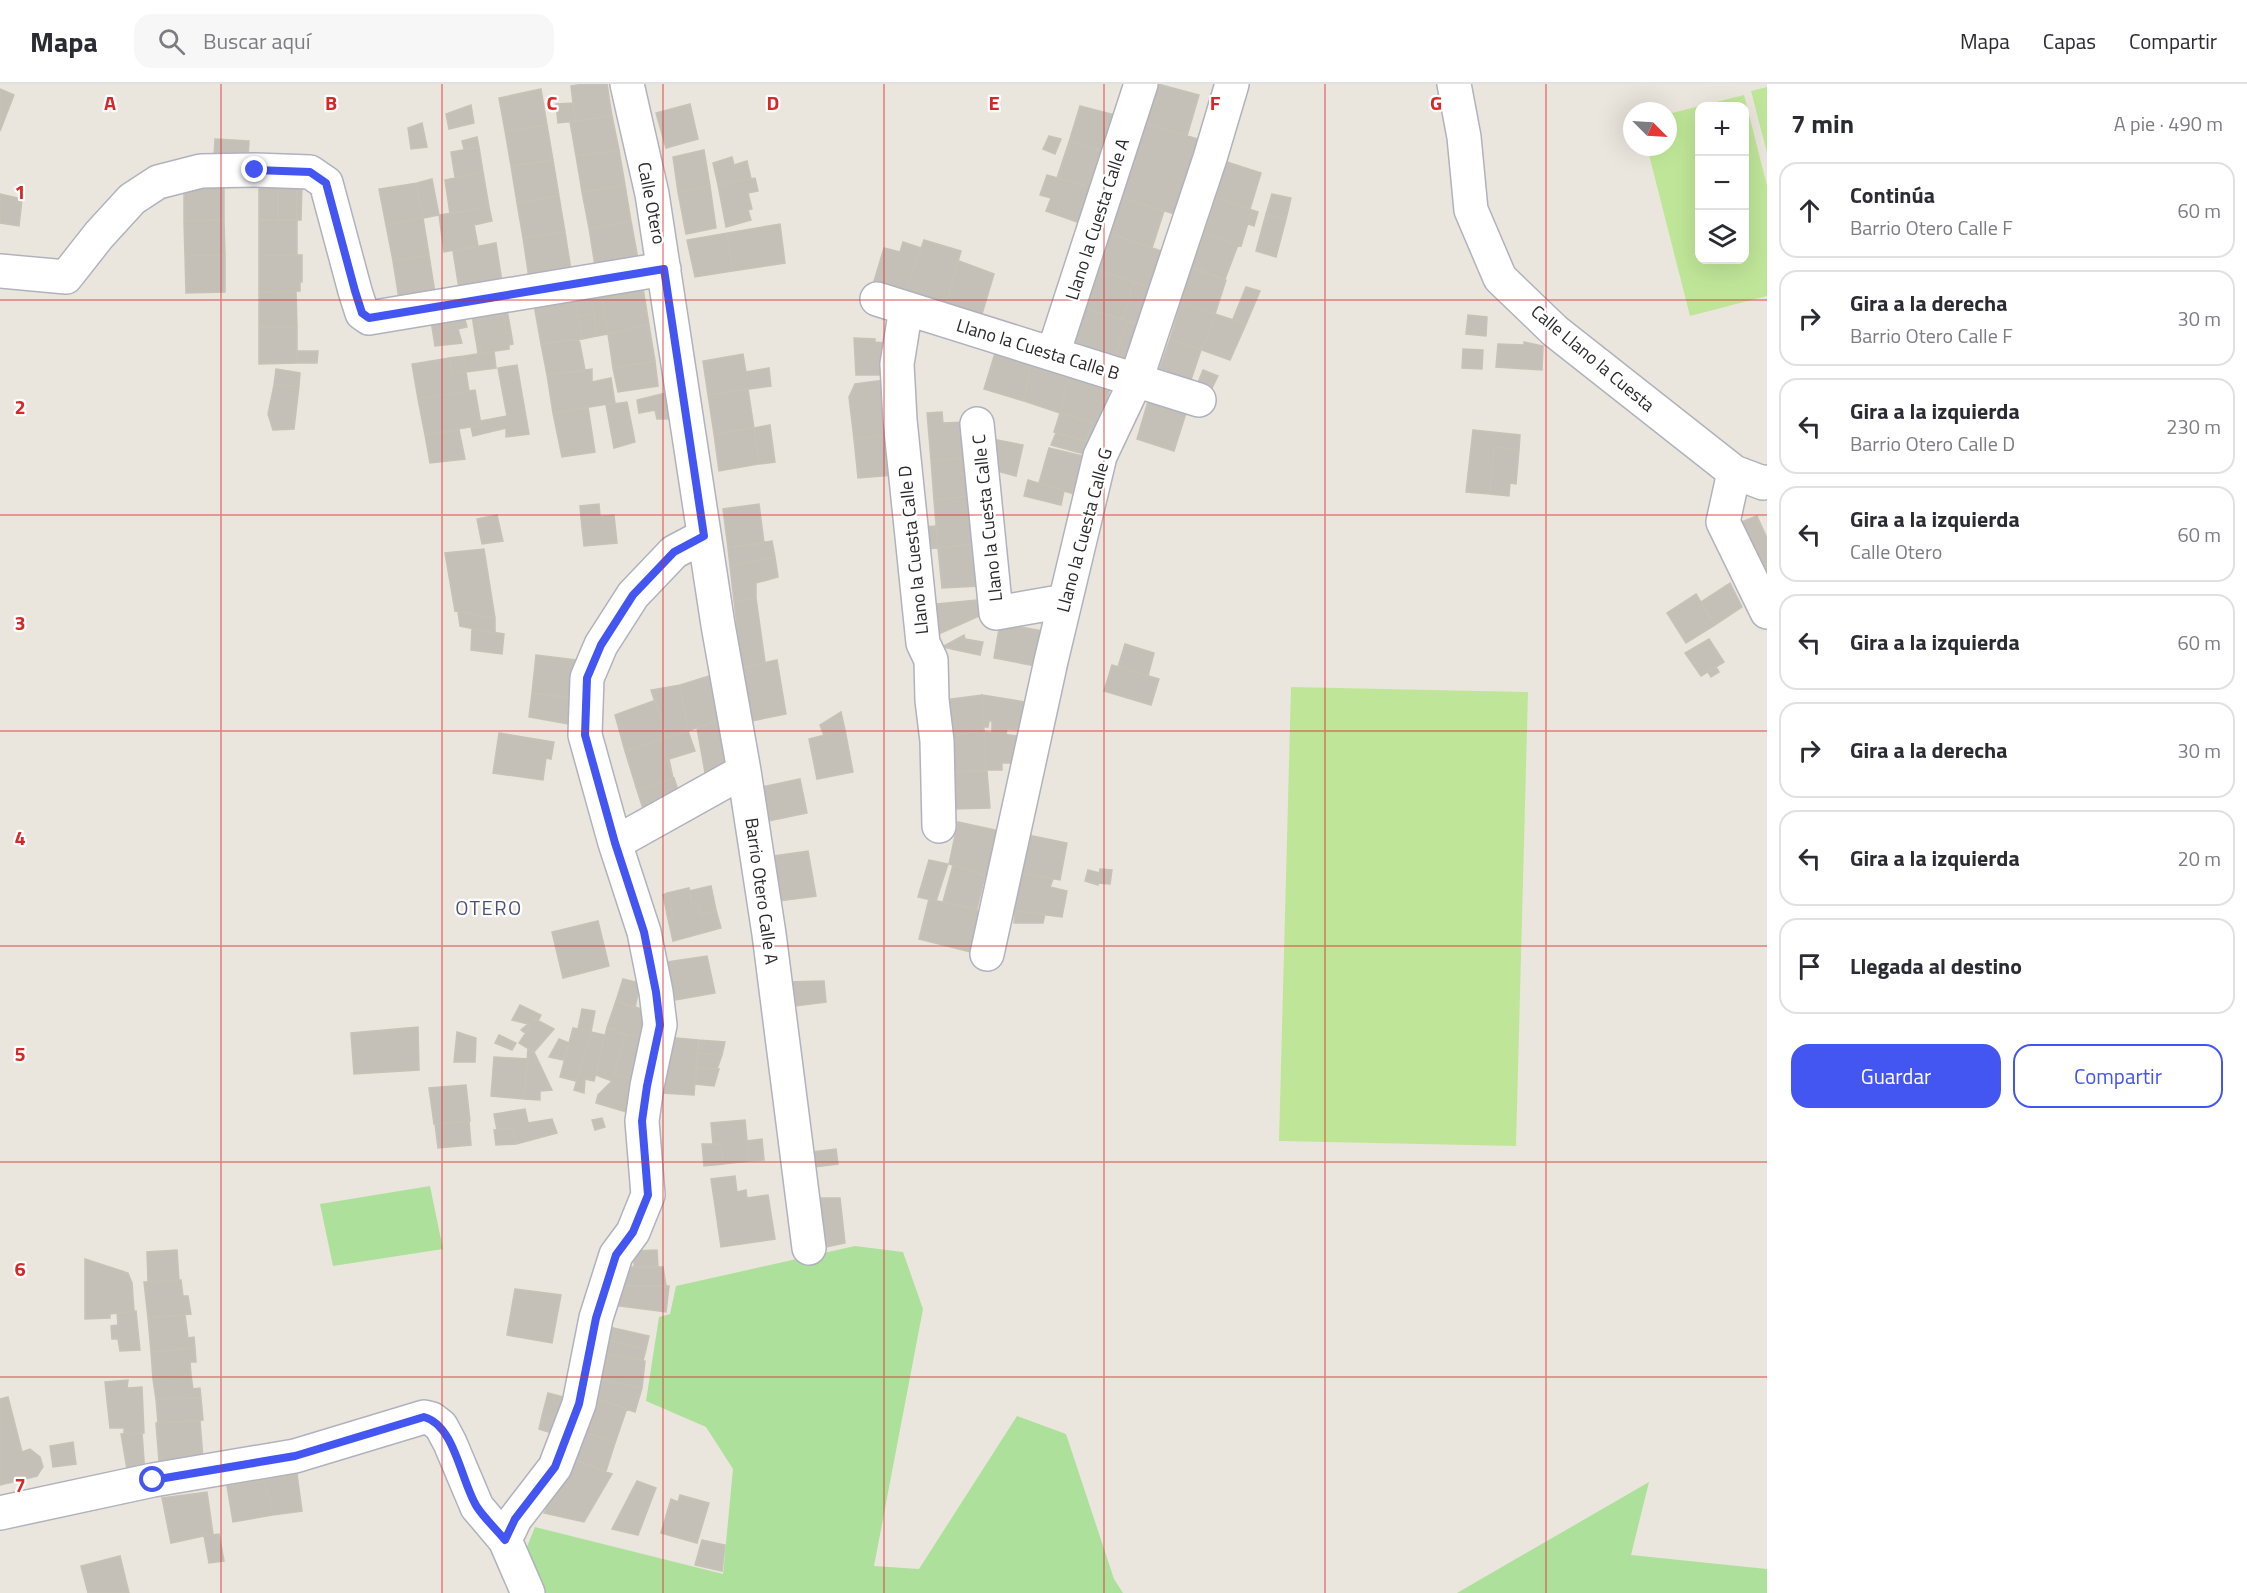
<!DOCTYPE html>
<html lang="es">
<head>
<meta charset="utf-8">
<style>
	body { margin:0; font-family:"Titillium Web",sans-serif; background:#f7f7f7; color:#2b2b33 }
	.controls { position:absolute; right:18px; top:18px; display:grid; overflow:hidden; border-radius:12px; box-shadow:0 6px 24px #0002 }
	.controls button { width:54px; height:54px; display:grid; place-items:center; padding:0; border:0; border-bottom:2px solid #e1e1e2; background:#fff; color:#2b2b33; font:30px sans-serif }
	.compass { position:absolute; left:1623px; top:18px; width:54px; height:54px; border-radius:50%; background:#fff; box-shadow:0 6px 24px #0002; rotate:114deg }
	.stop { position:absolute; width:18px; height:18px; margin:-14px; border:4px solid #4456f1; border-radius:50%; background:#fff }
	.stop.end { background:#4456f1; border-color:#fff; box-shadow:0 2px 6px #0008 }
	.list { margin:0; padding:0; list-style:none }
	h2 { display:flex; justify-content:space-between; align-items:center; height:78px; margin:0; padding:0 24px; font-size:26px }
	h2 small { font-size:20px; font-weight:400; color:#7c7c81 }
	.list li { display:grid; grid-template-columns:39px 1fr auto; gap:18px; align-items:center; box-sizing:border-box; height:96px; margin:0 12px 12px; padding:0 12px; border:2px solid #e1e1e2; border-radius:18px }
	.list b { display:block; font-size:22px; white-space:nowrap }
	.list p { margin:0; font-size:20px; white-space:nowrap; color:#7c7c81 }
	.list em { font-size:20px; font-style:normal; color:#7c7c81 }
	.actions { display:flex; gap:12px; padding:18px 24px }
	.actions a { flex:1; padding:14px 0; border:2px solid #4456f1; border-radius:18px; text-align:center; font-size:21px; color:#4456f1 }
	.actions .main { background:#4456f1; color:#fff }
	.icon { flex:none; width:33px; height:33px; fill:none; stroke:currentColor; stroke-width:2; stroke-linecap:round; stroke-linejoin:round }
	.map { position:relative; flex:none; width:1767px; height:1509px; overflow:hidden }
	header { display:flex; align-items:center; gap:36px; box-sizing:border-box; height:84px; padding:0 30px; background:#fff; border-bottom:2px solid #e1e1e2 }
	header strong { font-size:28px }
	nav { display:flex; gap:33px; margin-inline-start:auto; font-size:21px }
	.search { width:420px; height:54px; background:#f7f7f7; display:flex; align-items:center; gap:15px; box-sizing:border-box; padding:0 21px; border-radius:18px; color:#7c7c81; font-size:22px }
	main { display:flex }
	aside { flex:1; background:#fff }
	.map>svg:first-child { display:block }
	.green { fill:#ade09b }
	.pitch { fill:#bfe698; fill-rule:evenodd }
	.building { fill:#c4c0b8; stroke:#c7c2b6; stroke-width:1.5 }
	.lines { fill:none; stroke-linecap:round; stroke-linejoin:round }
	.minor-casing { stroke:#b0b2bd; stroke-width:36 }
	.minor { stroke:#fff; stroke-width:33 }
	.route { stroke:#4456f1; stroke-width:8 }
	.grid { fill:none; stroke:#d62828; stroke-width:1.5; stroke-opacity:0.55 }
	.labels { text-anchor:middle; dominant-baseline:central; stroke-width:4.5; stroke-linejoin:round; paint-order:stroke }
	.street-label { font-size:18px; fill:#2a2a2a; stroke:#fff }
	.neighbourhood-label { font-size:20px; letter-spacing:1.5px; fill:#4c5179; stroke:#fff }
	.grid-label { font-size:20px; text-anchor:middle; font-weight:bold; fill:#d62828; stroke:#fff; stroke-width:4.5; stroke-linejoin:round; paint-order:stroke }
</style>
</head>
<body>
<header>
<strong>Mapa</strong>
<div class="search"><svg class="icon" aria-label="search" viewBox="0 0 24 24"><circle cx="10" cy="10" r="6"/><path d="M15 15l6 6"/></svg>Buscar aquí</div>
<nav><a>Mapa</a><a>Capas</a><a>Compartir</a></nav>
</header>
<main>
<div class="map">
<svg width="1767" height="1509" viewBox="0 0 1767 1509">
	<rect width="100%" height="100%" fill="#ebe6dd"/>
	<!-- green -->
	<path class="green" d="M430 1102 443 1165 333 1182 320 1120Z
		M855 1162 903 1168 923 1225 874 1482 919 1485 1017 1332 1066 1350 1114 1495 1123 1509H544L522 1475 535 1443 723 1490 733 1385 706 1343 646 1317 659 1233 670 1230 676 1202Z
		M1649 1398 1631 1471 1767 1485V1509H1457Z"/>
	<!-- pitch -->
	<path class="pitch" d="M1767 3V69L1751 7Z
		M1744 11 1767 102V212L1690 232 1647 63H1668V30ZM1744 22V176H1700V22Z
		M1291 603 1528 608 1516 1062 1279 1057Z"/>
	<!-- building -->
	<path class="building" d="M584 0H607L612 32 575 37 571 2Z
		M1158 0 1199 11 1187 52 1145 39Z
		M0 5 14 11 0 47Z
		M541 5 547 41 505 47 499 14Z
		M574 19 575 37 558 39 556 20Z
		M690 20 698 55 666 64 656 29Z
		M471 21 474 39 449 45 446 30Z
		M1080 22 1115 31 1103 66 1069 58Z
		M612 32 619 66 576 72 570 38Z
		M422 39 427 63 411 65 408 44Z
		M1145 39 1204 57 1178 131 1120 113Z
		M547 41 553 76 511 82 505 47Z
		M1049 52 1061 55 1055 70 1043 65Z
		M477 53 479 63 464 65 462 57Z
		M215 55 249 57 248 75 214 73Z
		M1069 58 1103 66 1092 104 1057 94Z
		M479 63 483 88 455 93 451 68Z
		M619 66 625 101 582 108 576 72Z
		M704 66 710 102 678 108 673 73Z
		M732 73 734 81 747 77 751 95 718 101 713 79Z
		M553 76 559 112 517 119 511 82Z
		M1227 78 1261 89 1250 125 1216 114Z
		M483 88 489 123 450 130 445 96Z
		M1047 91 1092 104 1080 139 1046 127 1051 114 1040 111Z
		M755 94 758 107 748 109 752 125 748 126 751 136 726 143 718 101Z
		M432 95 439 131 423 134 417 99Z
		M259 99H278V136H259Z
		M278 99H297V136H278Z
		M297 99H302L301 136H297Z
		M417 99 423 134 386 141 379 105Z
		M184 100H224V136L184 137Z
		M625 101 631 137 589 144 582 108Z
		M710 102 716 144 686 150 678 108Z
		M0 110 22 115 19 142 0 139Z
		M1272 110 1291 114 1286 135 1266 130Z
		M559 112 565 148 523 154 517 119Z
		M1120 113 1164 127 1152 164 1109 149Z
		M1216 114 1252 126 1241 162 1204 150Z
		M489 123 492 137 474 141 478 162 444 168 439 131Z
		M1252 126 1258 128 1254 142 1248 140Z
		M1266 130 1286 135 1276 173 1256 167Z
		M423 134 429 171 393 177 386 141Z
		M224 136 225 171 185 172 184 137Z
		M259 136H297V171L259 172Z
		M631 137 638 175 595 182 589 144Z
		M780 140 785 179 733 187 727 149Z
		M565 148 571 186 529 194 523 154Z
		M727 149 733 187 695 193 687 156Z
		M1109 149 1167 169 1156 205 1097 186Z
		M1204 150 1238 161 1225 195 1192 184Z
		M924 156 961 167 946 219 906 207Z
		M903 158 921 164 906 207 874 197 884 164 900 168Z
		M496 159 502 198 459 205 453 167Z
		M225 171V208L186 209 185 172Z
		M297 171H302V198H300V207L259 208V172Z
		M429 171 435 209 399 215 393 177Z
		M959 177 994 190 982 230 946 219Z
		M1192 184 1226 196 1215 230 1181 219Z
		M1097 186 1134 198 1122 235 1085 224Z
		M1134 198 1155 205 1144 242 1122 235Z
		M1246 203 1260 207 1246 240 1233 235Z
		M643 204 649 241 608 250 601 211Z
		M296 207 297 243H259V208Z
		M601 211 608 250 597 252 591 212Z
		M591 212 594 230 578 232 575 215Z
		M575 215 582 255 541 260 534 221Z
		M1181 219 1215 230 1202 266 1170 255Z
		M1085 224 1127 237 1114 275 1073 262Z
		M507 226 511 248 506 249 504 232H496V228Z
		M496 228V232H504L506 249 511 248 513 260 509 261V265L482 269 481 261 477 262 475 251 479 250 478 236 487 234 486 229Z
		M486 229 487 234 478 236 479 250 475 251 472 231Z
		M594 230 597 252 582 255 578 232Z
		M1215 230 1246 240 1230 276 1202 266Z
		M1468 231 1487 233 1486 252 1466 250Z
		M464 232 467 243 458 245 462 259 435 262 431 237Z
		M1127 237 1144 242 1132 281 1114 275Z
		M649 241 655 277 613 284 608 250Z
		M259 243H297V279L259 280Z
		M854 254 875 255V258L884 259 883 291H856Z
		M579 255 585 286 547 291 541 260Z
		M1170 255 1201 266 1190 299 1158 289Z
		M1524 258 1543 262 1542 286 1496 283 1498 260 1524 261Z
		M481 261 482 269 478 270 477 262Z
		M1463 265 1483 266 1482 285 1462 284Z
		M996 266 1031 276 1024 317 984 305Z
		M297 267H318L317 279H297Z
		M494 267 496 284 466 288 464 272Z
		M743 270 746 288 769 284 771 302 708 311 703 277Z
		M464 272 466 288 453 289 449 274Z
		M449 274 453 289 466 288 469 307 418 315 412 280Z
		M1031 276 1069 288 1060 329 1024 317Z
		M655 277 658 302 618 308 613 284Z
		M517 281 529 350 506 353V344L473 352 471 343 481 341 480 337 507 332 498 284Z
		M276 285 300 289 299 302 274 301Z
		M592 285V298L611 294 615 319 553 329 547 291Z
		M1203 286 1218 292 1211 306 1197 301Z
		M1069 288 1111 301 1099 341 1060 329Z
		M884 296 889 351 854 355 849 313 855 300Z
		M274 301 299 302 294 345 273 346 268 330Z
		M748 305 754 344 714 350 708 311Z
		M475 306 481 341 425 351 418 315Z
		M666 309 669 335H657L655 326 639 329 637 316Z
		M1149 314 1187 326 1174 367 1137 355Z
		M627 318 635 358 614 364 606 321Z
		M588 323 595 368 562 373 553 329Z
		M942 328 943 339 965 338 968 374 931 376 927 329Z
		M1060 329 1093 339 1086 357 1054 348Z
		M1093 339 1099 341 1088 371 1051 361 1056 349 1086 357Z
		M770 341 775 378 759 380 754 344Z
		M754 344 759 380 719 387 714 350Z
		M459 346 465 375 430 379 425 351Z
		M1473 346 1520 351 1519 366 1494 363 1490 410 1466 408Z
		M889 351 894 391 858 394 854 355Z
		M992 355 1023 361 1016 392 993 386Z
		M1494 363 1519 366 1516 400 1510 399 1509 412 1490 410Z
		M1049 364 1087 373 1074 410 1039 399Z
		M968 374 972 412 934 416 931 376Z
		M1028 396 1064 407 1061 421 1024 412Z
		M972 412 976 460 938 464 934 416Z
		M599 420 600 432 581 434 580 422Z
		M759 420 764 459 728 464 723 425Z
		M497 431 503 457 482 460 477 435Z
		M614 431 617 459 584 462 581 434Z
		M1757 432 1767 454V503L1739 439Z
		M937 442 938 464 922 465 920 443Z
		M772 457 775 473 730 482 728 464Z
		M976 460 980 502 942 504 938 464Z
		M484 465 495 534 455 527 445 469Z
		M775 473 778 493 756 499V514L734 517 730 482Z
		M1730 499 1742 523 1715 541 1701 518Z
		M1696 510 1715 541 1686 559 1667 529Z
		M756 514 765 578 742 584 734 517Z
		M977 516 979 532 930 554 926 521Z
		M458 528 495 534V549L460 542Z
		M1000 539 1043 547 1036 582 994 574Z
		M472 545 504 550 502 570 471 566Z
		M964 551 965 555 983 558 980 571 942 563Z
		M1709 555 1724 578 1701 592 1685 569Z
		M1125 560 1154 569 1148 592 1118 583Z
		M536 571 576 576 572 614 532 609Z
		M777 576 786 630 751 637 740 584Z
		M1112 581 1159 595 1151 621 1104 607Z
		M1716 583 1719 588 1711 593 1708 588Z
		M709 592 717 636 688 647 680 601Z
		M680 601 688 647 667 654 651 606Z
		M532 609 572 614 569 640 529 633Z
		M982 611 1026 618 1020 646 1007 645 1006 651 992 649V637H989L988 643H984Z
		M982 611 984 647 947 652 944 616Z
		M656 616 667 654 625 667 615 631Z
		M841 628 845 646 824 651 820 641Z
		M723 635 731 680 706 694 697 644Z
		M845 646 853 688 817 695 809 655Z
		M688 647 695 667 669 675 673 694 661 655Z
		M984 647 986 686 950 688 947 652Z
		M984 648 1018 652 1013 679H1002V686H986Z
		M499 649 554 658 551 675 546 674 543 696 493 689Z
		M661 655 673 694 637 706 625 667Z
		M987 687 990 724 952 725 950 688Z
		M674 694 679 709 644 728 637 706Z
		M800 695 807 729 768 737 762 703Z
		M958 738 1000 747 990 793 949 780Z
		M1028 751 1067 759 1060 796 1020 789Z
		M808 767 816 812 779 817 774 772Z
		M929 776 948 780 936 817 918 813Z
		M953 781 985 792 977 825 943 818Z
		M1100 785 1112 786 1110 800 1098 799Z
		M1088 786 1100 789 1098 801 1085 797Z
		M1020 789 1053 795 1050 803 1067 807 1062 833 1015 827Z
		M711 802 716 826 701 830 698 820H692L689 807Z
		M689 804 692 820H698L701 830 716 826 721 844 673 857 668 835 673 834 667 809Z
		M667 809 673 834 668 835 663 811Z
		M929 815 981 827 971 868 919 855Z
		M1015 827 1045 830 1043 839H1014Z
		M598 837 609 882 563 894 552 848Z
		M707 872 715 909 676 916 666 878Z
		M623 895 640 899 635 924 616 917Z
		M824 897 826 918 787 923 785 898Z
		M616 917 648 927 642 953 626 951 607 943Z
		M520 921 541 931 538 937 535 935 525 949 521 946 528 940 512 936Z
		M582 925 595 927 591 948 578 945Z
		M535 935 554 945 534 968 519 959Z
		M418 943 419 986 354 990 351 949Z
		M607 943 626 951 612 997 596 991Z
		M573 944 591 948 576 997 560 993Z
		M457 948 476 954 475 978H454Z
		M591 948 605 951 594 997 585 995 584 1009 574 1006Z
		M499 951 516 959 512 966 495 959Z
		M626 951 642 953 640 997 614 990Z
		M665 953 698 956 694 1011 662 1009Z
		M559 955 569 959 563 976 549 973Z
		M698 956 725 958 722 971 698 969Z
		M528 965 534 968 552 1006 540 1007V1016L524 1015Z
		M698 969 722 971 717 985 697 984Z
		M494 973 528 975 524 1015 491 1012Z
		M697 984 719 985 714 1002 695 1000Z
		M614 990 640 997 630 1029 596 1019 598 1011 612 997Z
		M466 1001 470 1037 434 1040 429 1004Z
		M525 1025 528 1039 552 1035 557 1049 516 1060 513 1044 497 1046 494 1030Z
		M602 1034 605 1043 595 1046 592 1036Z
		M745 1036 749 1077 723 1080 721 1060H713L711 1039Z
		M469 1037 471 1061 438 1064 435 1040Z
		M513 1044 516 1060 496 1061 494 1046Z
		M762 1055 764 1076 749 1077 747 1057Z
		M702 1060H721L723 1080 704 1082Z
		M836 1065 838 1080 814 1083 812 1068Z
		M735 1092 737 1108 746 1106 747 1114 768 1111 775 1155 721 1163 711 1095Z
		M817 1114H840L845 1159 821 1164Z
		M177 1166 179 1197 148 1198 147 1168Z
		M657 1166 658 1183H634V1167Z
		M85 1175 128 1189 132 1199 134 1227 110 1230V1234L85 1235Z
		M619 1183H663L666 1202H617Z
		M181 1196 183 1212H188L191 1230 148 1234 144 1198Z
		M617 1202H669L666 1228 613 1221Z
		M515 1205 561 1211 552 1259 507 1251Z
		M136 1227 140 1266 120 1267 118 1255H112L111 1242 118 1241 117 1229Z
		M185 1231 188 1254 194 1253 195 1264 151 1268 148 1234Z
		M609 1243 649 1252 646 1265 607 1256Z
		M607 1256 646 1265 643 1277 605 1270Z
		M195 1264 196 1278H190L191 1291 153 1295 151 1268Z
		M605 1270 645 1277 642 1304 600 1295Z
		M191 1291 193 1305 200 1304 201 1314 156 1315 153 1295Z
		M600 1295 642 1304 635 1328 593 1313Z
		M128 1296 127 1304 142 1303 144 1349 124 1350V1344H110L105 1298Z
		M548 1309 571 1315 564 1337 542 1332Z
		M8 1313 22 1368 30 1365 40 1373 43 1383 37 1392 0 1401V1315Z
		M593 1313 627 1324 615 1359 581 1347Z
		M201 1314 203 1336 158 1339 156 1315Z
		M542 1332 564 1337 561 1352 539 1345Z
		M200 1337 203 1375 159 1377 156 1339Z
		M584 1348 615 1359 606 1387 575 1376Z
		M142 1349 145 1390 128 1391 121 1350Z
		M73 1358 76 1380 53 1383 50 1362Z
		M573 1376 612 1390 584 1438 544 1429Z
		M297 1390 302 1427 273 1431 264 1396Z
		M264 1396 273 1431 233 1438 227 1402Z
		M637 1397 656 1404 638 1451 612 1445Z
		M207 1408 213 1450 171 1459 162 1414Z
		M680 1411 709 1419 697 1459 661 1449 671 1415 678 1418Z
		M219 1450 224 1477 209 1479 204 1452Z
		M702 1456 725 1461 722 1487 695 1481Z
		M120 1472 129 1509H88L81 1482Z"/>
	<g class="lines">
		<defs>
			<path id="minor" d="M627 0 652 110 718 541 744 687 769 850 809 1164
				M1454 0 1464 53 1471 126 1500 194 1555 247 1734 388 1763 399 1767 398
				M0 187 66 193 99 151 132 115 158 98 201 87 255 86 310 88 326 99 355 207 362 229 369 234 664 185
				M877 215 1199 316
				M906 224 897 280 900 336 923 559 931 576 932 616 937 657 939 742
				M1053 270 1141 0
				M977 340 996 529 1065 517
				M1734 388 1723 438 1767 528
				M615 759 744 687
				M987 870 1051 577 1100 372 1136 296 1210 74 1232 0
				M0 1429 153 1396 295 1372 424 1333 432 1335 441 1342 450 1359 477 1423 505 1456 528 1509
				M505 1456 515 1435 555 1383 579 1320 596 1234 616 1171 633 1148 648 1111 642 1037 647 1002 660 941 656 908 644 848 615 759 585 651 587 594 601 561 633 511 674 468 704 452"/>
		</defs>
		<!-- minor casing -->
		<use href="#minor" class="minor-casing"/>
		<!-- minor -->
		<use href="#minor" class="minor"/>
	</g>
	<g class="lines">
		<!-- route -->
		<path class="route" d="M153 1396 295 1372 424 1333C455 1341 461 1398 477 1423 485 1435 496 1445 505 1456L515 1435 555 1383 579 1320 596 1234 616 1171 633 1148 648 1111 642 1037 647 1002 660 941 656 908 644 848 615 759 585 651 587 594 601 561 633 511 674 468 704 452 664 185 369 234 362 229 355 207 326 99 310 88 255 86"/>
	</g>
	<!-- grid -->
	<path class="grid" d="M221 0V1509M442 0V1509M663 0V1509M884 0V1509M1104 0V1509M1325 0V1509M1546 0V1509M0 216H1767M0 431H1767M0 647H1767M0 862H1767M0 1078H1767M0 1293H1767"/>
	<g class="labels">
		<!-- street labels -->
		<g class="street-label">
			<text transform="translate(652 119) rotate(79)">Calle Otero</text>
			<text transform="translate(1097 135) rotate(-72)">Llano la Cuesta Calle A</text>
			<text transform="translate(1038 265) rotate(17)">Llano la Cuesta Calle B</text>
			<text transform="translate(1593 274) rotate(40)">Calle Llano la Cuesta</text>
			<text transform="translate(987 434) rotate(-96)">Llano la Cuesta Calle C</text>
			<text transform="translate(1084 446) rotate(-75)">Llano la Cuesta Calle G</text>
			<text transform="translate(913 466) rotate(-96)">Llano la Cuesta Calle D</text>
			<text transform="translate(762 807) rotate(82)">Barrio Otero Calle A</text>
		</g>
		<!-- neighbourhood labels -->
		<g class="neighbourhood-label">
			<text x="489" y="823">OTERO</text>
		</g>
	</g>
	<g class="grid-label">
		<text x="110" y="26">A</text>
		<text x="331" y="26">B</text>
		<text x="552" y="26">C</text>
		<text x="773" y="26">D</text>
		<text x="994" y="26">E</text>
		<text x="1215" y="26">F</text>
		<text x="1436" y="26">G</text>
		<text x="20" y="115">1</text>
		<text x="20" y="330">2</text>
		<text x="20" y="546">3</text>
		<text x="20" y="761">4</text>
		<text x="20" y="977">5</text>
		<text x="20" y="1192">6</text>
		<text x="20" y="1408">7</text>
	</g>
</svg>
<div class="controls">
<button>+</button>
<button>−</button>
<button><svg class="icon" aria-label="layers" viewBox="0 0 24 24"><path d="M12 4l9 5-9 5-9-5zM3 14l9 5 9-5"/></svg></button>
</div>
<svg class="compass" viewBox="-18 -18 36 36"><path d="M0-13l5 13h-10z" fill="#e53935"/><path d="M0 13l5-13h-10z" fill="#7c7c81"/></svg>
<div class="stop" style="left:153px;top:1396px"></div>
<div class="stop end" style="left:255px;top:86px"></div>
</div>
<aside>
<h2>7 min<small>A pie · 490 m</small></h2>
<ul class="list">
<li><svg class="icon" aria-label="ahead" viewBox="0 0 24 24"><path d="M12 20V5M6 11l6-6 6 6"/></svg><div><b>Continúa</b><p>Barrio Otero Calle F</p></div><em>60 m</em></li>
<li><svg class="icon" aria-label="right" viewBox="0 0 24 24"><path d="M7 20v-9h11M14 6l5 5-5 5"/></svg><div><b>Gira a la derecha</b><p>Barrio Otero Calle F</p></div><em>30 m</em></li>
<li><svg class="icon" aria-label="left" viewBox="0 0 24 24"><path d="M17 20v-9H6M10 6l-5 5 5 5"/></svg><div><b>Gira a la izquierda</b><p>Barrio Otero Calle D</p></div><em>230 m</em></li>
<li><svg class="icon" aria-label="left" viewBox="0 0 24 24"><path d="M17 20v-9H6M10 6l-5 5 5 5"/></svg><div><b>Gira a la izquierda</b><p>Calle Otero</p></div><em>60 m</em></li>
<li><svg class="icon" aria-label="left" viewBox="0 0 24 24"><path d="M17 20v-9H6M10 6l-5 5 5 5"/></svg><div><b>Gira a la izquierda</b></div><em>60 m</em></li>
<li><svg class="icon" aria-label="right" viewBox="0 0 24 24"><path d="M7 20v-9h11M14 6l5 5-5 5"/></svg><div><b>Gira a la derecha</b></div><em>30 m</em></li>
<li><svg class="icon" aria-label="left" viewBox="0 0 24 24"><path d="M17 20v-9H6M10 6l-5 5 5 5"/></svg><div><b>Gira a la izquierda</b></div><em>20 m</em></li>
<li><svg class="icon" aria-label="arrive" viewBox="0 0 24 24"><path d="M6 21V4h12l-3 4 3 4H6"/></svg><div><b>Llegada al destino</b></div></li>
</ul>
<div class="actions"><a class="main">Guardar</a><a>Compartir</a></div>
</aside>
</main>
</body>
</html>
